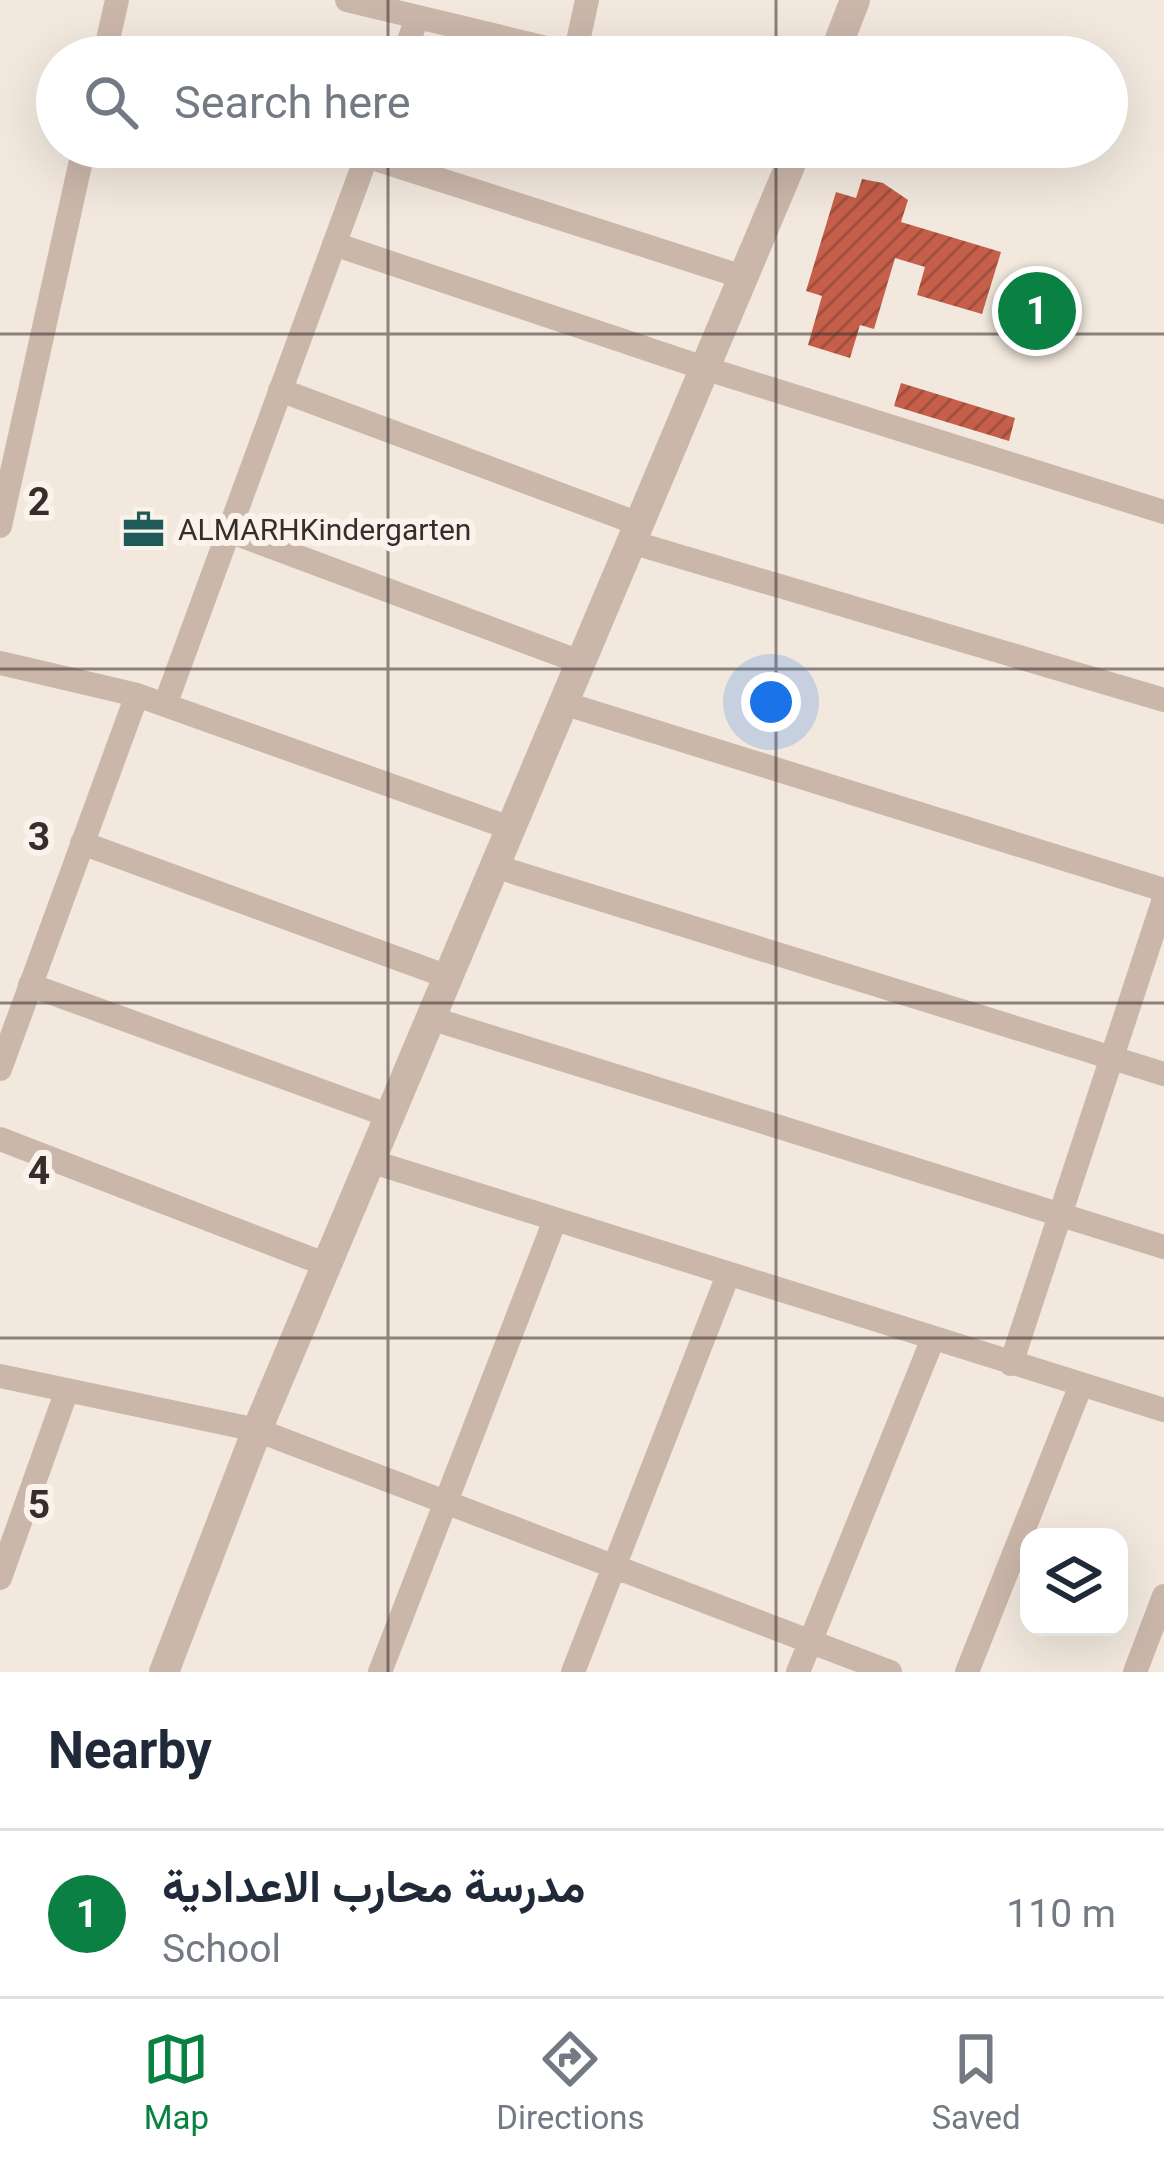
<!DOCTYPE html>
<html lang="en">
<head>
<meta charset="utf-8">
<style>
	body { margin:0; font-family:Roboto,Vazirmatn,sans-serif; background:#f6f6f7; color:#1f2937 }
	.controls { position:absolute; right:36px; bottom:36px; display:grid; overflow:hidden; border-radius:24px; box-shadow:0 12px 48px #0002 }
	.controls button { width:108px; height:108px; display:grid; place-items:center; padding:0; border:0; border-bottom:3px solid #e0e1e3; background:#fff; color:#1f2937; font:60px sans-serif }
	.you { position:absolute; left:771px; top:702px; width:42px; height:42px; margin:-30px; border:9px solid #fff; border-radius:50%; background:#1a73e8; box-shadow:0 0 0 18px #1a73e833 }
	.badge { display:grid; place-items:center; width:78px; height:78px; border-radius:50%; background:#0b8043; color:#fff; font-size:39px; font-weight:700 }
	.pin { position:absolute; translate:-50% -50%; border:6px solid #fff; box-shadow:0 3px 12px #0006 }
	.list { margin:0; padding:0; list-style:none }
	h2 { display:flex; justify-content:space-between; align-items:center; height:156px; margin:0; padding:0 48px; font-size:51px }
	h2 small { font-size:39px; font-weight:400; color:#747a83 }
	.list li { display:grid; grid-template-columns:78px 1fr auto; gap:36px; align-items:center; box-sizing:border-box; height:168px; padding:0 48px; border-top:3px solid #e0e1e3 }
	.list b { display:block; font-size:45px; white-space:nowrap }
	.list p { margin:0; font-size:39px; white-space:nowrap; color:#747a83 }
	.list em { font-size:39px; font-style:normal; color:#747a83 }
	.icon { flex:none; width:66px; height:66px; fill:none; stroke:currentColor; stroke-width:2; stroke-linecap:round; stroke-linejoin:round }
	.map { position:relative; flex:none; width:1164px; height:1672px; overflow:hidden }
	.search { position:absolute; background:#fff; box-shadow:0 12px 48px #0002; left:36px; right:36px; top:36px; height:132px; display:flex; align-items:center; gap:30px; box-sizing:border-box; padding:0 42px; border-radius:66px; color:#747a83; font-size:45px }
	.sheet { height:324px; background:#fff }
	nav { display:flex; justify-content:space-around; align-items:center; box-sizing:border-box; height:168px; border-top:3px solid #e0e1e3; background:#fff; font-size:33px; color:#747a83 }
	nav a { display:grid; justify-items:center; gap:6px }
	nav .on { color:#0b8043 }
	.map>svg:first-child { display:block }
	.building { fill:url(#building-hatch) }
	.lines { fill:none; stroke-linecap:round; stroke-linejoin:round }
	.minor { stroke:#cbb7aa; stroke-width:24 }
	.tertiary { stroke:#cbb7aa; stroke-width:30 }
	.grid { fill:none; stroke:#382d2a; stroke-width:3; stroke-opacity:0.55 }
	.labels { text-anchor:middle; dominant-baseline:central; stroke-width:12; stroke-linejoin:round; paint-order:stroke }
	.poi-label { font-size:30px; fill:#382d2a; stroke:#faf2eb; text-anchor:start }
	.grid-label { font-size:39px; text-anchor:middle; font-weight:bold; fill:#382d2a; stroke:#faf2eb; stroke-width:12; stroke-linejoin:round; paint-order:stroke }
</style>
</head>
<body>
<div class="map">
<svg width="1164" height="1672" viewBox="0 0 1164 1672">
	<defs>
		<pattern id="building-hatch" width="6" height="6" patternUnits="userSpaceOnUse" patternTransform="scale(3)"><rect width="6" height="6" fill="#c55f4a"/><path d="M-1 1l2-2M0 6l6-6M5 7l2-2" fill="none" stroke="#a14f3e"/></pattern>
	</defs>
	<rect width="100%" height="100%" fill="#f2e8de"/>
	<!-- building -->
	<path class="building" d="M862 179 883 183 908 200 901 222 1001 252 982 314 917 295 925 267 895 258 874 329 860 325 850 358 808 345 822 296 806 291 836 192 856 198Z
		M901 383 1015 418 1009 441 894 406Z"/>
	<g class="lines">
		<!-- minor -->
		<path class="minor" d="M347 0 584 57
			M575 55 587 0
			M104 57 117 0
			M403 57 417 18
			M366 156 743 277
			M334 244 704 368 1164 512
			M280 390 639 524
			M0 526 84 147
			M229 531 580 662
			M631 542 1164 700
			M0 663 137 695 510 828
			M563 703 1164 890
			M165 705 370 147
			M82 843 448 977
			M494 866 1164 1074
			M30 985 390 1116
			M430 1018 1164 1247
			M0 1069 137 695
			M0 1139 327 1265
			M370 1161 1164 1410
			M1011 1364 1164 899
			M0 1376 257 1430 890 1672
			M0 1578 67 1390
			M380 1672 555 1220
			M573 1672 728 1275
			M798 1672 932 1341
			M967 1672 1081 1385
			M1135 1672 1164 1596"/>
		<!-- tertiary -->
		<path class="tertiary" d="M833 57 855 0
			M164 1672 257 1430 798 147"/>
	</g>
	<!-- grid -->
	<path class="grid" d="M388 0V57M776 0V57M388 147V1672M776 147V1672M0 334H1164M0 669H1164M0 1003H1164M0 1338H1164"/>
	<!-- icons -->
	<defs>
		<symbol id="office-bare" viewBox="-9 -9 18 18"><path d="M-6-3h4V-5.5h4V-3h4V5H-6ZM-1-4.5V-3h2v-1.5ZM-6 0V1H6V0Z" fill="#1f5a59" stroke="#faf2eb" stroke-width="2.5" paint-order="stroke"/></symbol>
	</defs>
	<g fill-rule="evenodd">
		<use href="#office-bare" x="114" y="500" width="59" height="59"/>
	</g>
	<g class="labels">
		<!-- poi labels -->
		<g class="poi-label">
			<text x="178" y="529">ALMARHKindergarten</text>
		</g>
	</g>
	<g class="grid-label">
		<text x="39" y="515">2</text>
		<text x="39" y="850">3</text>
		<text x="39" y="1184">4</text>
		<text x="39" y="1518">5</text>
	</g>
</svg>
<div class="controls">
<button><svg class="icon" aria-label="layers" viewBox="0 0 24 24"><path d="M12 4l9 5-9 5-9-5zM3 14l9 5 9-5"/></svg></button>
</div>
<div class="you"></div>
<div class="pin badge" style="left:1037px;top:311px">1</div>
<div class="search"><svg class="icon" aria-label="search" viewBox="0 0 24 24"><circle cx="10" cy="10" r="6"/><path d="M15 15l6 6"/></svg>Search here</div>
</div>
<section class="sheet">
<h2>Nearby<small></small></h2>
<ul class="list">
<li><span class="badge">1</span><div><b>مدرسة محارب الاعدادية</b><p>School</p></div><em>110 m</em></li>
</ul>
</section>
<nav>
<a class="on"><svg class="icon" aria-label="map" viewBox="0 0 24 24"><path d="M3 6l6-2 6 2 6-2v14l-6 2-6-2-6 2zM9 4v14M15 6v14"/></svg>Map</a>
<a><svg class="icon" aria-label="directions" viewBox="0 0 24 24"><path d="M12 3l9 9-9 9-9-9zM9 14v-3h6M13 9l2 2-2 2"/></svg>Directions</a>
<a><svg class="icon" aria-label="saved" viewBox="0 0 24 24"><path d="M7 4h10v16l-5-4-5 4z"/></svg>Saved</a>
</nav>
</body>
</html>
